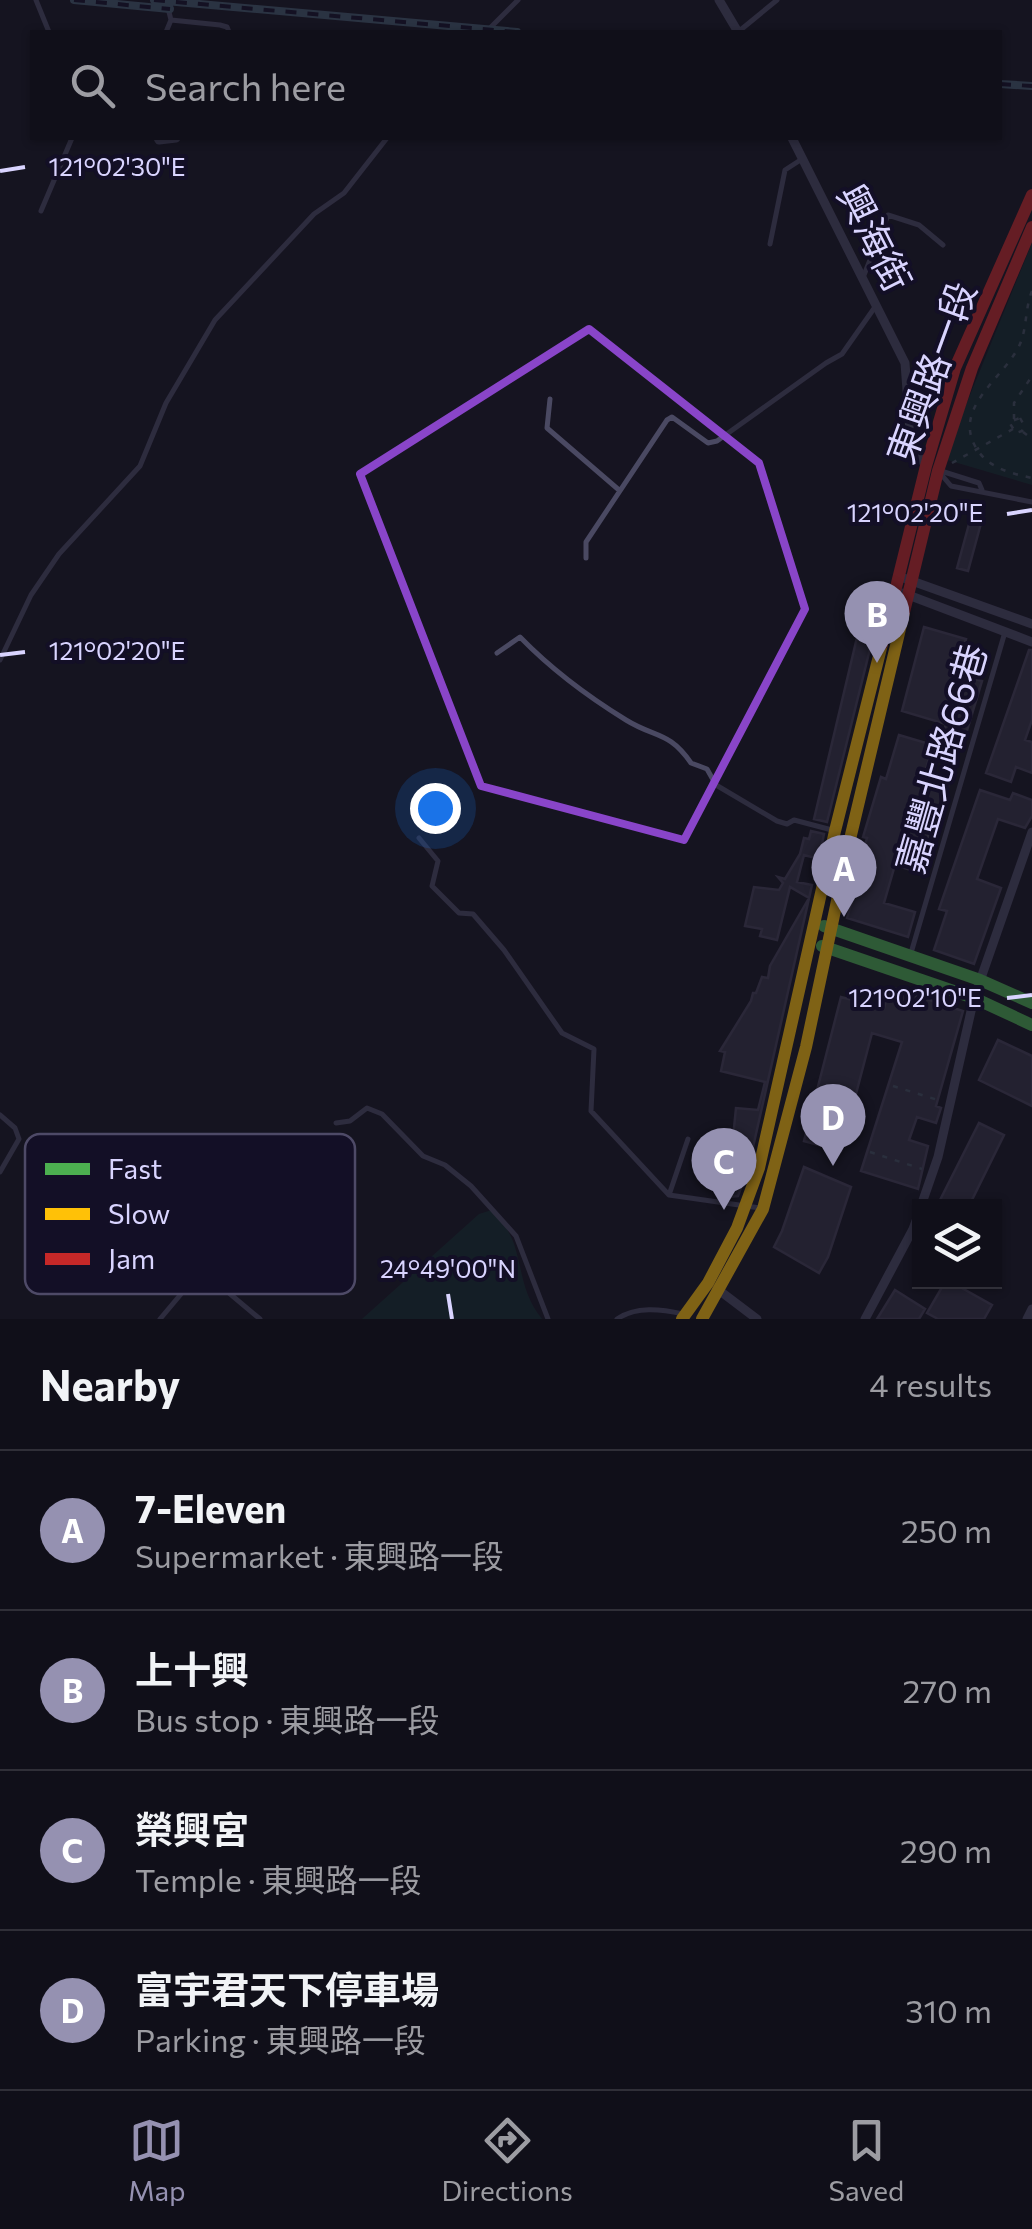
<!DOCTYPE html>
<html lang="en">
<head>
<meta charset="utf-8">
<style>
	body { margin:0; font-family:Commissioner,"Noto Sans TC",sans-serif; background:#191822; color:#f1f3f6 }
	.controls { position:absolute; right:30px; bottom:30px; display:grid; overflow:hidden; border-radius:0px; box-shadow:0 2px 8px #0004 }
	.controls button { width:90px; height:90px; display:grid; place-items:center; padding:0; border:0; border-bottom:2px solid #302f38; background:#100f19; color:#f1f3f6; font:50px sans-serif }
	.you { position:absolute; left:435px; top:808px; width:35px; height:35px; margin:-25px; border:8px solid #fff; border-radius:50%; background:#1a73e8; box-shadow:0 0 0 15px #1a73e833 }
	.badge { display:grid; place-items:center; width:65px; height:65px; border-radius:50%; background:#9591b1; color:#fff; font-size:32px; font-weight:700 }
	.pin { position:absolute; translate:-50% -82px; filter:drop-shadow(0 2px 5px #0008) }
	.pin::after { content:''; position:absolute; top:52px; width:35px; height:30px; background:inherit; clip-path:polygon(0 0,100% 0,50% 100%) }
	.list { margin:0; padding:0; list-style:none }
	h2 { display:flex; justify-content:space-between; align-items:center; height:130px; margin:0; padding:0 40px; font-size:42px }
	h2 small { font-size:32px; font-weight:400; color:#9c9ca2 }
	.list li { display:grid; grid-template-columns:65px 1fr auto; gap:30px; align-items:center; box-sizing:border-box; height:160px; padding:0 40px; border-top:2px solid #302f38 }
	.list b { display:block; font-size:38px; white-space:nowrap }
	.list p { margin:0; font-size:32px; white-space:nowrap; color:#9c9ca2 }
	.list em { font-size:32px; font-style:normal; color:#9c9ca2 }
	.icon { flex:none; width:55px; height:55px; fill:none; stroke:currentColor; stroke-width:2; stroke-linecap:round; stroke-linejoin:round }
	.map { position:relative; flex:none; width:1032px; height:1319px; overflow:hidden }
	.search { position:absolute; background:#100f19; box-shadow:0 2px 8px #0004; left:30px; right:30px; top:30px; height:110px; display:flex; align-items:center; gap:25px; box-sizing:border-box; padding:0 35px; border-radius:0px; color:#9c9ca2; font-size:38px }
	.sheet { height:770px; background:#100f19 }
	nav { display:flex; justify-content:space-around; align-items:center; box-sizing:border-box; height:140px; border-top:2px solid #302f38; background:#100f19; font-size:28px; color:#9c9ca2 }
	nav a { display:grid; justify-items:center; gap:5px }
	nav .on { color:#9591b1 }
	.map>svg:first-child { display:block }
	.green { fill:#132c2d }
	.building { fill:#343243; stroke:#433f54; stroke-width:2.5 }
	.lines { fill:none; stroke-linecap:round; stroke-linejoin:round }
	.path { stroke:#44505f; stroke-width:2.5; stroke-dasharray:5 8; stroke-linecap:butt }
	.lane { stroke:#4a4962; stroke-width:5 }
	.street { stroke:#4a4962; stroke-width:9 }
	.fast { stroke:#4caf50; stroke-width:12 }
	.slow { stroke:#ffc107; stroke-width:12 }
	.jam { stroke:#c62828; stroke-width:12 }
	.rail-casing { stroke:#43596b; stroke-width:8 }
	.rail { stroke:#130f26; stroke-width:4; stroke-dasharray:11; stroke-linecap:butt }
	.marked { fill:none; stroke:#8945c9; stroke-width:8; stroke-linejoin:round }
	.ticks { fill:none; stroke:#d9d4ff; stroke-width:4 }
	.labels { text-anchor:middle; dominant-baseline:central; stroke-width:8; stroke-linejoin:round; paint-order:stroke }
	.street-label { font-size:38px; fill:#d9d4ff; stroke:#130f26 }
	.key { fill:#130f26; stroke:#4e4a67; stroke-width:2.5 }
	.key-label { font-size:28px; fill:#d9d4ff }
	.ticks-label { font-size:25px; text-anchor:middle; fill:#d9d4ff; stroke:#130f26; stroke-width:8; stroke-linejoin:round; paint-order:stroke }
</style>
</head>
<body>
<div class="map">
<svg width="1032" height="1319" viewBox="0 0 1032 1319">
	<rect width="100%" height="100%" fill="#161421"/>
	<!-- green -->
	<path class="green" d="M1032 243V485L944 459Z
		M495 1209C501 1220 510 1232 514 1244 523 1272 522 1294 542 1319H362L479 1214Z"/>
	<!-- building -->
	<path class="building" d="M972 513 983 516 968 571 957 568Z
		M924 627 966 639 956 673 982 681 962 747 941 741 946 724 902 711Z
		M859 629 874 633 827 822 814 819Z
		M1029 650H1032V720L1025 740 1032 742V773L1016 767 1011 782 986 773Z
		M899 735 933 745 924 776 949 783 935 824 932 823 917 872 895 865 884 903 915 912 908 937 847 918 859 878 855 877 867 838 863 837 881 777 886 779Z
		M980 790 1010 800 1013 793 1032 800V816L1025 828 998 819 977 879 1001 888 974 964 934 950 947 911 939 909Z
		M811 831 824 834 819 859 804 855 797 882 812 885 749 1165 738 1196 729 1197 727 1186 736 1184 741 1164 734 1162 738 1139 733 1138 736 1108 758 1110 765 1082 721 1071 725 1052 720 1051 751 1001 753 993H756L762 977 768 978 770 966 809 898 790 887 777 940 760 936 762 929 745 926 754 887 779 890 783 883 778 877 785 879 800 854 804 838 809 839Z
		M890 987 963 1011 936 1106 941 1108 936 1123 917 1117 909 1140 928 1146 918 1189 861 1171 902 1042 872 1033 841 1151 804 1141 841 997 884 1008Z
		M998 1040 1032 1056V1106L979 1080Z
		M979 1123 1004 1135 969 1206H937Z
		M804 1167 851 1187 828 1257 819 1273 774 1247 782 1231Z
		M945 1282H951L992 1305 984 1319H938L927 1313Z
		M895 1290 925 1309 919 1319H877Z"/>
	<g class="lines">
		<!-- path -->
		<path class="path" d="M1032 291C1025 308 1027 328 1020 344 1006 376 955 405 974 444 985 467 1009 473 1032 478
			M1020 418 1024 425 1022 431 1016 433 1009 422Z
			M1014 419V403L1032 376
			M1023 432 1032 439
			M952 463 1013 429
			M893 1086 938 1100
			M870 1152 922 1169"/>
		<!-- lane -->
		<path class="lane" d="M36 0 49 32
			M166 0 171 20 220 25 227 27 229 32
			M166 32 171 20
			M486 32 518 0
			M738 32 777 0
			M41 211 72 138
			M770 244 785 170 802 159
			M864 275 888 215 919 225 943 245
			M550 399 547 428 619 490
			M941 471 979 483 982 490
			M940 473 951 486 1032 502
			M586 558V542L667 420 672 417 708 443 717 441 826 363 842 354 875 307
			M497 653 520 637C552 670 587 696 626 720 655 738 669 731 691 763L707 769 716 785 777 821 787 824 794 820 832 830
			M0 660 31 595 59 554 140 466 166 403 215 320 314 214 344 193 387 138
			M419 838 438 861 432 886 459 913 473 914 504 950 562 1033 594 1049 591 1111 669 1195 760 1208
			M911 953 1005 632
			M0 1115 15 1128 19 1139 0 1172
			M336 1123 350 1121 367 1108 382 1114 423 1156 445 1165 471 1186 516 1236 548 1319
			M669 1195 688 1139
			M160 1319 197 1275 204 1272 260 1319
			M617 1319C636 1306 661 1309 683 1314"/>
		<!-- street -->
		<path class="street" d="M719 0 738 32
			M158 138 159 140 176 138
			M792 138 905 363 911 445 926 466
			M898 576 1032 624
			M903 593 1032 642
			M921 1206 938 1157 974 998 1032 832
			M720 1291 757 1319
			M865 1319 913 1229 920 1210
			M1027 1319 1032 1309"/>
		<!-- fast -->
		<path class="fast" d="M824 926 980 980 1032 1003
			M822 946 974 998 1032 1025"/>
		<!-- slow -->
		<path class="slow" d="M682 1319 708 1283 737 1228 759 1168 835 831 882 644
			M702 1319 763 1209 806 1047 851 835 904 612"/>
		<!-- jam -->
		<path class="jam" d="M904 612 938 471 972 368 1032 227
			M882 644 926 466 955 368 1032 195"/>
		<defs>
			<path id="rail" d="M74 0 170 9
				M154 0 517 32
				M1000 84 1032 86"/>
		</defs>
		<!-- rail casing -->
		<use href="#rail" class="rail-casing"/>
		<!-- rail -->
		<use href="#rail" class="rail"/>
	</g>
	<!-- marked area -->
	<path d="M0 0H1032V1319H0ZM589 329 759 463 805 609 684 840 481 786 360 474Z" fill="#161421" fill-opacity=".55" fill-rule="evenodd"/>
	<path class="marked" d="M589 329 759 463 805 609 684 840 481 786 360 474Z"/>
	<!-- ticks -->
	<path class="ticks" d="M0 171 25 167M1007 514 1032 510M0 655 25 652M1007 998 1032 995M448 1294 452 1319"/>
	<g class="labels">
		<!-- street labels -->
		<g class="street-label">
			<text transform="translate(876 237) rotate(63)">興海街</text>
			<text transform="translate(930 372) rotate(-70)">東興路一段</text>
			<text transform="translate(940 758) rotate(-74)">嘉豐北路66巷</text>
		</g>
	</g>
	<!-- legend -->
	<rect x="25" y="1134" width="330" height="160" rx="15" class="key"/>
	<rect x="45" y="1163" width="45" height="12" fill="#4caf50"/>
	<rect x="45" y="1208" width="45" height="12" fill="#ffc107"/>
	<rect x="45" y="1253" width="45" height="12" fill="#c62828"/>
	<g class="key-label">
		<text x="108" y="1179">Fast</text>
		<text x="108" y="1224">Slow</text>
		<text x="108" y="1269">Jam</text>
	</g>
	<g class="ticks-label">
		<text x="117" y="176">121°02'30"E</text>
		<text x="915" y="522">121°02'20"E</text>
		<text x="117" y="660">121°02'20"E</text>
		<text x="915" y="1007">121°02'10"E</text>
		<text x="448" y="1278">24°49'00"N</text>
	</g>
</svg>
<div class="controls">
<button><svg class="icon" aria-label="layers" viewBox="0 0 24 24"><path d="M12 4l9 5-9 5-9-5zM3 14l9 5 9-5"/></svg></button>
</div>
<div class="you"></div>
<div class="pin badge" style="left:844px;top:917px">A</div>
<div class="pin badge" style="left:877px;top:663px">B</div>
<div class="pin badge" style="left:724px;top:1210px">C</div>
<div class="pin badge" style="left:833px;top:1166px">D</div>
<div class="search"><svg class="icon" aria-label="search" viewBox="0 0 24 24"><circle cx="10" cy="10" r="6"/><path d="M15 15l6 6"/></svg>Search here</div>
</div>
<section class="sheet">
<h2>Nearby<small>4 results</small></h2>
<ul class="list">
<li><span class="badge">A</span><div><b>7-Eleven</b><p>Supermarket · 東興路一段</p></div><em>250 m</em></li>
<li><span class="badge">B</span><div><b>上十興</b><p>Bus stop · 東興路一段</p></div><em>270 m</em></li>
<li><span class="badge">C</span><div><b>榮興宮</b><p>Temple · 東興路一段</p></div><em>290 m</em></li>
<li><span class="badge">D</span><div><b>富宇君天下停車場</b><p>Parking · 東興路一段</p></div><em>310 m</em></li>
</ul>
</section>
<nav>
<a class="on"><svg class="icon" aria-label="map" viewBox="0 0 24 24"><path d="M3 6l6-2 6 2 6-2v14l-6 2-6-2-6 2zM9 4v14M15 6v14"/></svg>Map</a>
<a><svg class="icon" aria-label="directions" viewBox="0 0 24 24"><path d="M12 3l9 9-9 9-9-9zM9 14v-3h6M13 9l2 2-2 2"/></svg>Directions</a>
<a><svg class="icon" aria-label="saved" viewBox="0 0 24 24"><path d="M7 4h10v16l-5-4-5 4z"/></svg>Saved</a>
</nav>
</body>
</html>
